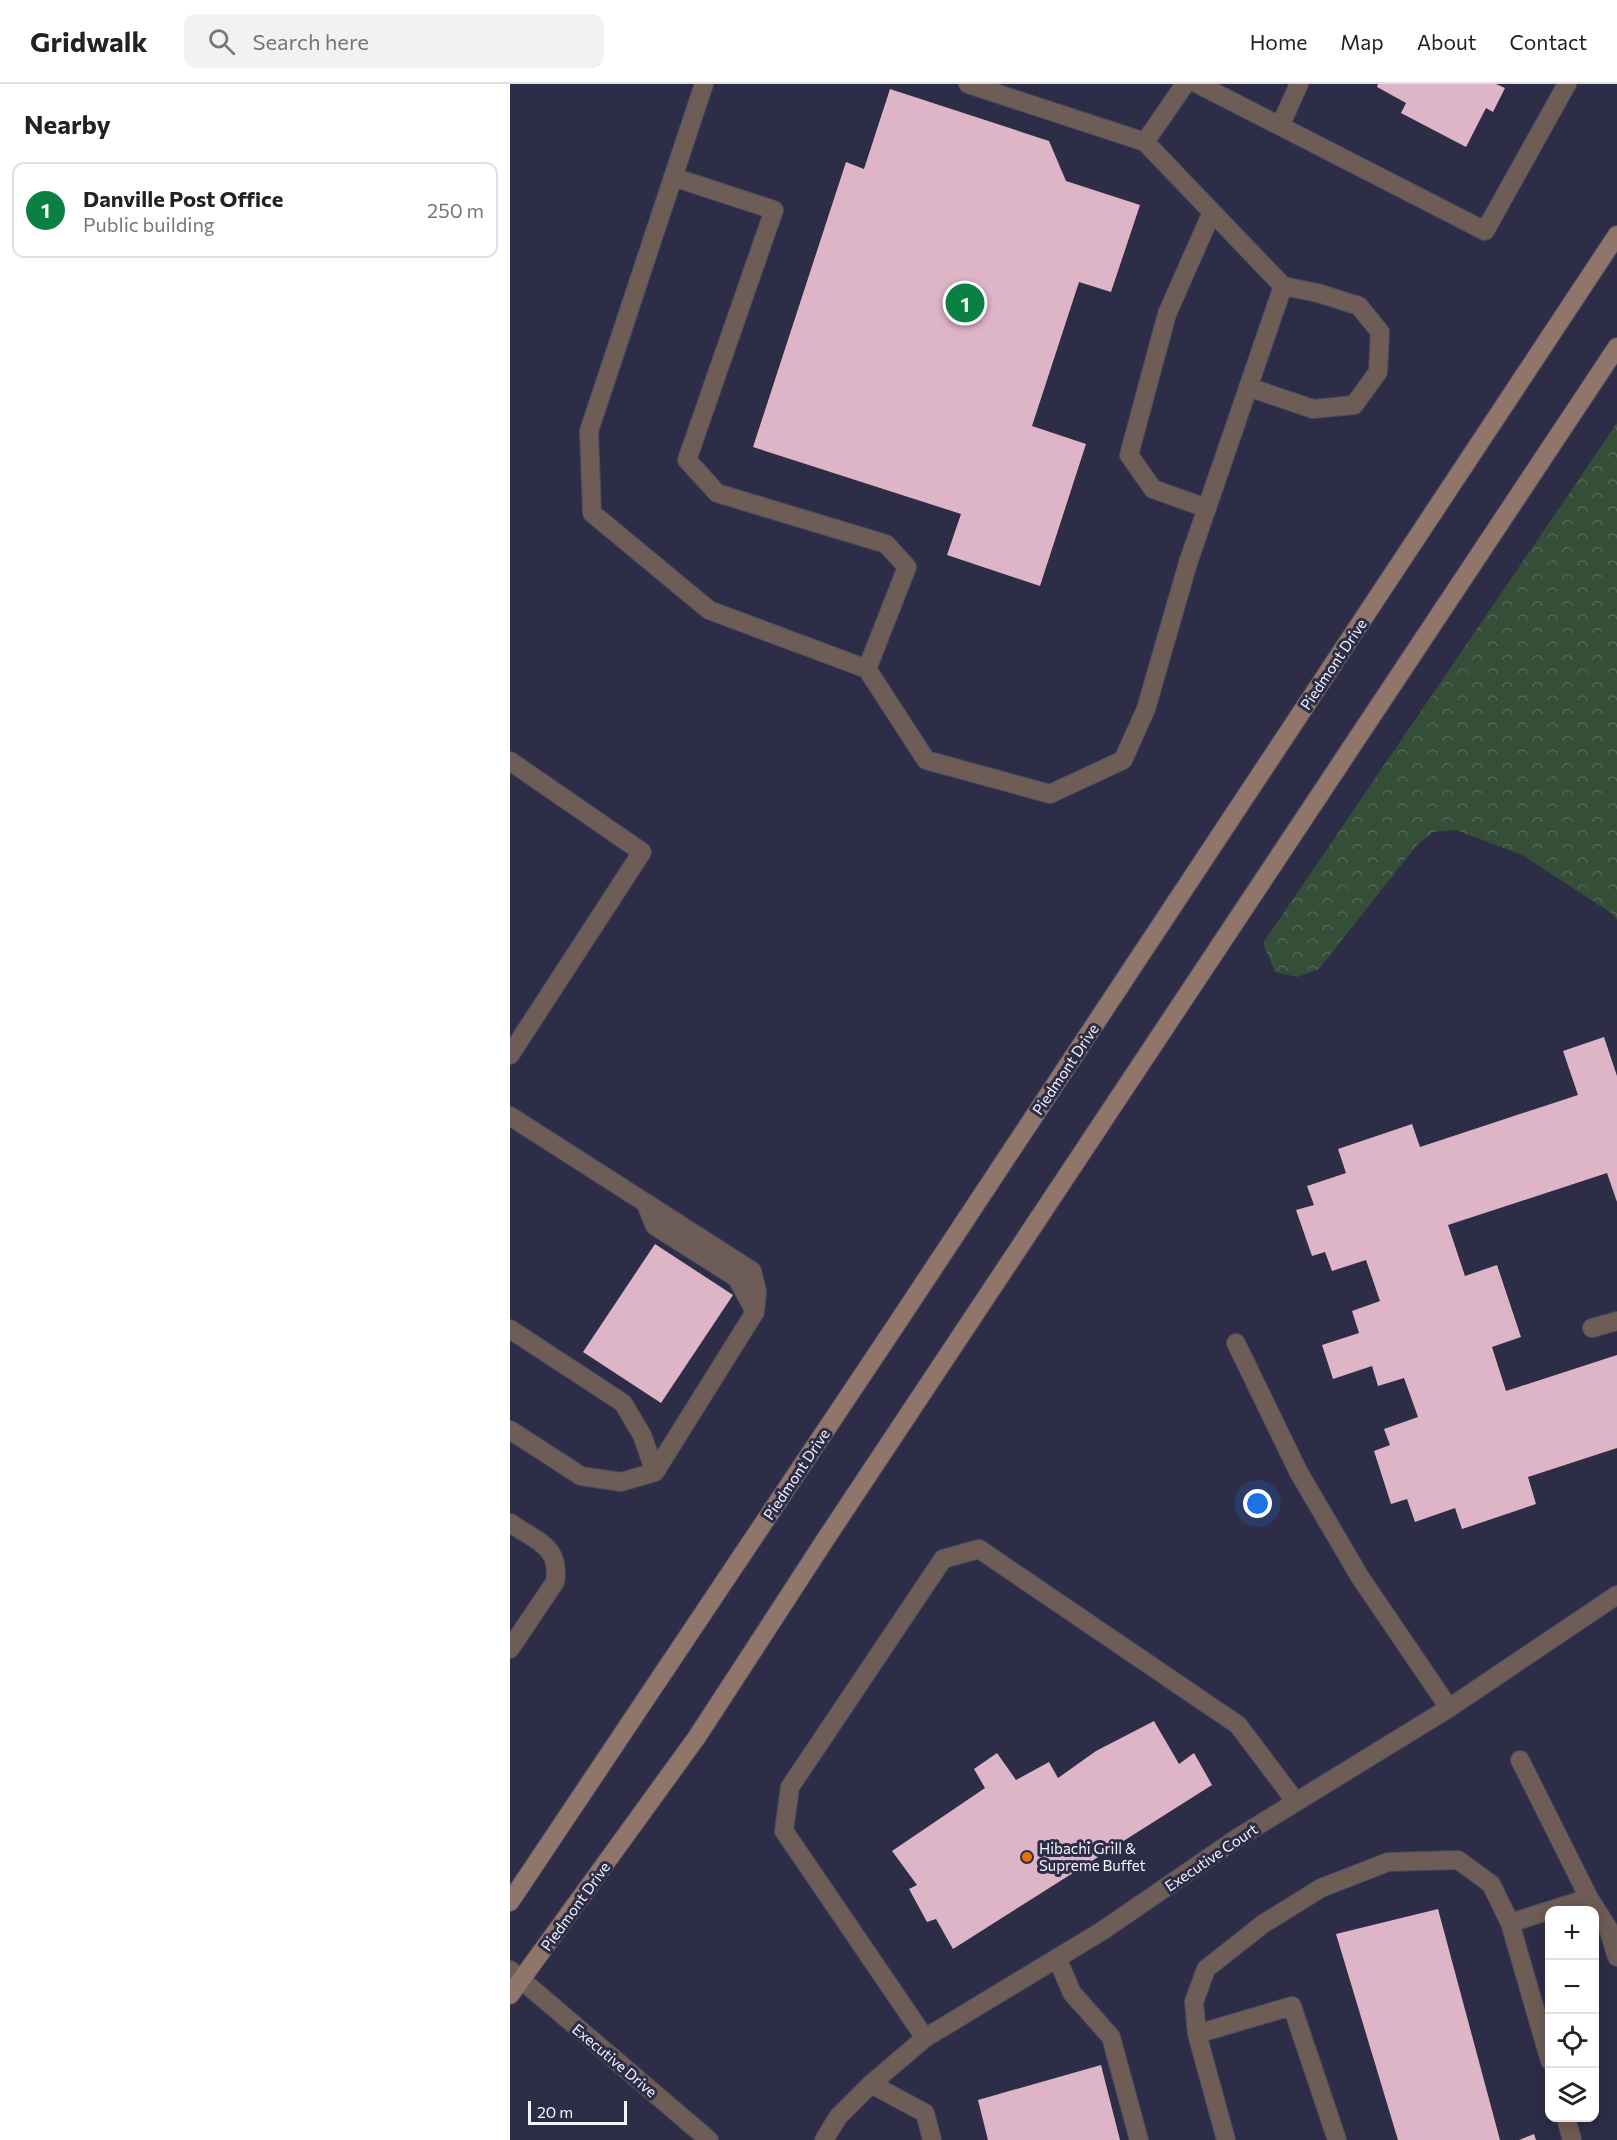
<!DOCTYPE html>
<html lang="en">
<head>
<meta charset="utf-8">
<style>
	body { margin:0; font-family:Commissioner,sans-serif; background:#f2f2f2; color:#222 }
	.controls { position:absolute; right:18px; bottom:18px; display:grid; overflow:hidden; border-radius:12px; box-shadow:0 3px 15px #0003 }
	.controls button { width:54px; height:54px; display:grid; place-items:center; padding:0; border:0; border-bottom:2px solid #e0e0e0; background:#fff; color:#222; font:30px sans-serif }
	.scale { position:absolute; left:18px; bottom:15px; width:99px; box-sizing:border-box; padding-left:6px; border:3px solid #f3f4fe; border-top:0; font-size:16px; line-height:21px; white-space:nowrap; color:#f3f4fe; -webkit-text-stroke:4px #2d2d47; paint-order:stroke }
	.you { position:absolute; left:748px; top:1420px; width:21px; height:21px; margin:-15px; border:4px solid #fff; border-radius:50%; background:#1a73e8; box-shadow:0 0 0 9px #1a73e833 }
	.badge { display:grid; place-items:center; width:39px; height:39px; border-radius:50%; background:#0b8043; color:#fff; font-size:20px; font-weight:700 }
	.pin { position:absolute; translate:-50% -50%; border:3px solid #fff; box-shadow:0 2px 6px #0006 }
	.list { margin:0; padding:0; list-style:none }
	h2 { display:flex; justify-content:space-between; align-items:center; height:78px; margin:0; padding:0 24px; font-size:26px }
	h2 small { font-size:20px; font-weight:400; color:#767676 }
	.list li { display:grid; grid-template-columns:39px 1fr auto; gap:18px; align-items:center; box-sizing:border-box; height:96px; margin:0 12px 12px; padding:0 12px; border:2px solid #e0e0e0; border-radius:12px }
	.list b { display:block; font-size:22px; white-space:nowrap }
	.list p { margin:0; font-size:20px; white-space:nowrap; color:#767676 }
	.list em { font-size:20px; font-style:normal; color:#767676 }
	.icon { flex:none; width:33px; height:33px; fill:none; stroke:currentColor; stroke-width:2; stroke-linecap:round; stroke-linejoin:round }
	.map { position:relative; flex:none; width:1107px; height:2056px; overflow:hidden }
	header { display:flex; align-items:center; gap:36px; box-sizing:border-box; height:84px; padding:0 30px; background:#fff; border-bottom:2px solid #e0e0e0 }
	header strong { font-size:28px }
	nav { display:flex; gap:33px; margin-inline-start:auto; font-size:21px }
	.search { width:420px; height:54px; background:#f2f2f2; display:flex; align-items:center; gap:15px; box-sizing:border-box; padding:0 21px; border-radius:12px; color:#767676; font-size:22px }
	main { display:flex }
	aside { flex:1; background:#fff }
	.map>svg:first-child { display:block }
	.forest { fill:url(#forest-crowns) }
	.building { fill:#deb4c7 }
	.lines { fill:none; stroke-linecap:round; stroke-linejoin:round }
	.lane-casing { stroke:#494961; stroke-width:20 }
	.street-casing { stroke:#494961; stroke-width:20 }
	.secondary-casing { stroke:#494961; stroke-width:20 }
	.lane { stroke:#6e5d56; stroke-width:18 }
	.street { stroke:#6e5d56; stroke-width:18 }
	.secondary { stroke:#90756a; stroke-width:18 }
	.food-dot { fill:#e8710a; stroke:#2d2d47; stroke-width:2 }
	.labels { text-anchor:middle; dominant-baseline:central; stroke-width:6; stroke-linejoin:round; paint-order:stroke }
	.street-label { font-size:15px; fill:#f3f4fe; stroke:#2d2d47 }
	.poi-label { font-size:15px; fill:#f3f4fe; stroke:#2d2d47; text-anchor:start }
</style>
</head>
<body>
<header>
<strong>Gridwalk</strong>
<div class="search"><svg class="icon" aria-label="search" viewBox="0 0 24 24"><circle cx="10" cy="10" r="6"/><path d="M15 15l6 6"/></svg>Search here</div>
<nav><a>Home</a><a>Map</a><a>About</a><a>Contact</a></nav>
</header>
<main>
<aside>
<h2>Nearby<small></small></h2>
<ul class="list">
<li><span class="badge">1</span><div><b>Danville Post Office</b><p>Public building</p></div><em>250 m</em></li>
</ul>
</aside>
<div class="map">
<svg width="1107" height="2056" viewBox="0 0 1107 2056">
	<defs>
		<pattern id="forest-crowns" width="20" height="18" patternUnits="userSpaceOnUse" patternTransform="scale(1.5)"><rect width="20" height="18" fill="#344e38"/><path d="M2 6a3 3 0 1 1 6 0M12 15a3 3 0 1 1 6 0" fill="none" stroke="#526856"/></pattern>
	</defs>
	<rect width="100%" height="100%" fill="#2d2d47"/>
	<!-- forest -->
	<path class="forest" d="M1107 339V836L1101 829 1012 771 946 746 923 748 907 761 809 885 787 893 765 888 753 859Z"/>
	<!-- building -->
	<path class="building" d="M868 0H986L995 4 983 28 976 24 956 63 891 29 896 19 867 3Z
		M380 5 539 57 556 97 630 121 601 208 569 198 522 342 576 360 530 502 437 471 451 430 243 363 336 78 354 85Z
		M1094 953 1107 992V1118L1097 1089 938 1141 955 1192 987 1181 1011 1253 982 1263 996 1307 1107 1271V1364L1018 1393 1026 1420 952 1445 945 1424 905 1438 897 1415 881 1420 864 1367 880 1361 874 1345 908 1333 894 1294 868 1302 862 1282 823 1295 812 1261 849 1249 842 1227 870 1217 856 1176 822 1187 815 1168 802 1172 786 1126 804 1121 797 1102 836 1089 828 1065 902 1040 910 1063 1068 1011 1053 967Z
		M145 1160 223 1211 151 1319 73 1268Z
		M644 1637 669 1680 684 1669 702 1701 443 1865 426 1835 417 1838 399 1805 407 1801 382 1767 475 1704 464 1685 487 1669 506 1696 539 1678 548 1694 586 1667Z
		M928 1825 990 2056H888L826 1850Z
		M591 1981 610 2056H478L468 2016Z
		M1024 2050 1026 2056H1009Z"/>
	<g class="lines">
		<defs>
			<path id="lane" d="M194 0 79 347 82 429 199 526 357 585 416 676 540 710 613 676 636 625 678 479 773 202 635 58 458 0
				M688 0 975 147 1057 0
				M770 42 789 0
				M635 58 675 0
				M163 93 264 126 177 376 207 409 376 460 397 483 357 585
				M738 303 803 325 844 321 868 288 870 248 849 222 808 209 773 202
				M696 424 643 405 619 371 657 230 702 128
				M0 677 132 768 0 971
				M0 1032 242 1187 247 1207 245 1228 145 1388 111 1398 71 1392 0 1346
				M136 1120 145 1142 227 1194 245 1228
				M1082 1244 1107 1237
				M0 1245 113 1319 132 1351 145 1388
				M726 1259 789 1389 850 1493 939 1624
				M0 1439C26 1457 51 1462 45 1498L0 1565
				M1010 1676 1079 1814 1098 1844 1107 1873
				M1000 1839 1079 1814
				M547 1874 562 1909 601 1953 629 2056
				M687 1950 782 1922 827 2056
				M415 1954 274 1747 280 1703 433 1475 469 1465 728 1641 786 1718
				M361 2000 415 2029 422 2056
				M1056 2034 1062 2056
				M716 2056 687 1950 684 1918 696 1885 753 1840 811 1804 878 1778 948 1776 981 1800 1000 1839 1040 1977"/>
			<path id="street" d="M0 1886 199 2056
				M314 2056 328 2033 361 2000 415 1954 592 1847 729 1753 939 1624 1107 1511"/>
			<path id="secondary" d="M0 1818 384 1244 1107 151
				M0 1911 187 1653 317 1453 1107 263"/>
		</defs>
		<!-- lane casing -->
		<use href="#lane" class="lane-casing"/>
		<!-- street casing -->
		<use href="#street" class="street-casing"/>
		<!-- secondary casing -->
		<use href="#secondary" class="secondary-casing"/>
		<!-- lane -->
		<use href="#lane" class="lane"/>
		<!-- street -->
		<use href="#street" class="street"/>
		<!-- secondary -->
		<use href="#secondary" class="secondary"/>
	</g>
	<!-- markers -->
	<circle class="food-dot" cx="517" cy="1773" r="6"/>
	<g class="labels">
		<!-- street labels -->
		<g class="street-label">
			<text transform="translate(823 580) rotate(-56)">Piedmont Drive</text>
			<text transform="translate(555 985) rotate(-56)">Piedmont Drive</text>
			<text transform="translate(286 1390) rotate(-56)">Piedmont Drive</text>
			<text transform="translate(701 1773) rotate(-34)">Executive Court</text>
			<text transform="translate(65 1822) rotate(-54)">Piedmont Drive</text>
			<text transform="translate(105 1976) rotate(40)">Executive Drive</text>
		</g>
		<!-- poi labels -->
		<g class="poi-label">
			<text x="529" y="1764">Hibachi Grill &amp;<tspan x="529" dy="17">Supreme Buffet</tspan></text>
		</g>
	</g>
</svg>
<div class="controls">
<button>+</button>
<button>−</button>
<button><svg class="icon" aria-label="locate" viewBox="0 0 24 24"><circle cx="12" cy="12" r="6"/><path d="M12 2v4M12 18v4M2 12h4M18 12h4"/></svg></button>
<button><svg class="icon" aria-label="layers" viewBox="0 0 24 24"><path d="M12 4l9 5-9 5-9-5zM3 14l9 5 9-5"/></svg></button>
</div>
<div class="scale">20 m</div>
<div class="you"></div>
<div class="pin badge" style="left:455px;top:219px">1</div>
</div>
</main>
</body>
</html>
